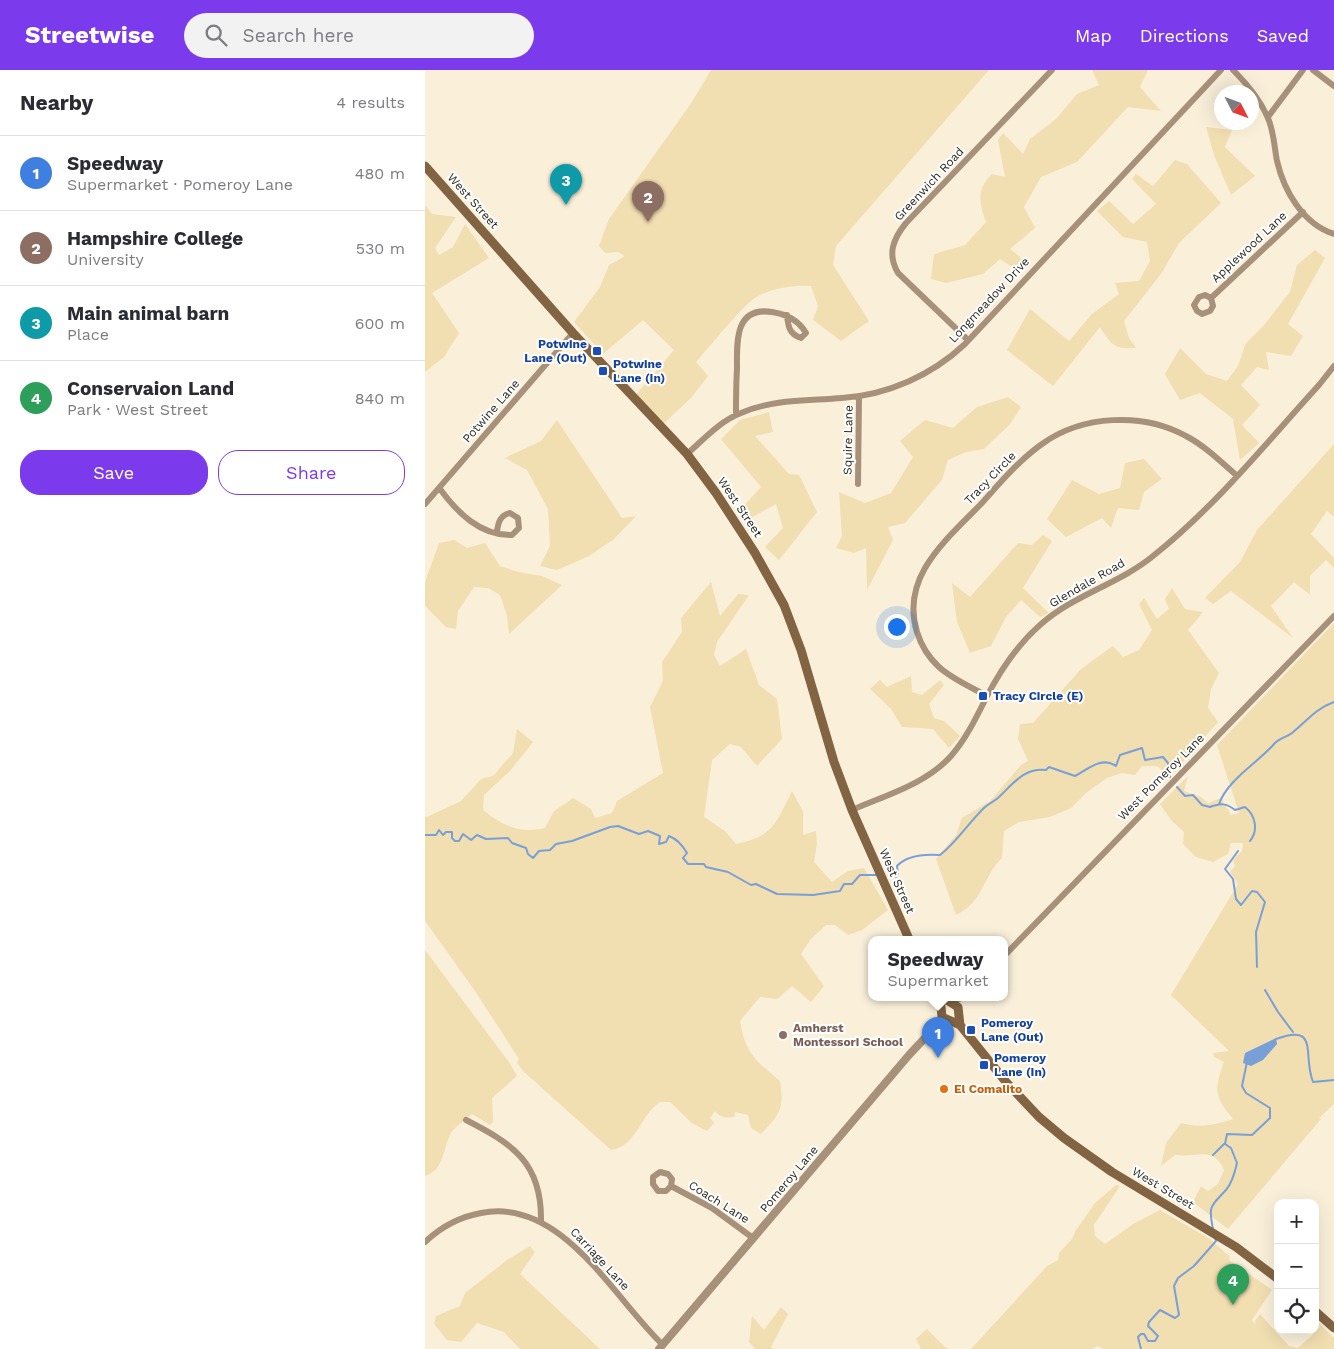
<!DOCTYPE html>
<html lang="en">
<head>
<meta charset="utf-8">
<style>
	body { margin:0; font-family:"Work Sans",sans-serif; background:#f2f2f3; color:#2b2b33 }
	.controls { position:absolute; right:15px; bottom:15px; display:grid; overflow:hidden; border-radius:10px; box-shadow:0 5px 20px #0002 }
	.controls button { width:45px; height:45px; display:grid; place-items:center; padding:0; border:0; border-bottom:1px solid #e1e1e2; background:#fff; color:#2b2b33; font:25px sans-serif }
	.compass { position:absolute; left:789px; top:15px; width:45px; height:45px; border-radius:50%; background:#fff; box-shadow:0 5px 20px #0002; rotate:132deg }
	.you { position:absolute; left:471px; top:556px; width:18px; height:18px; margin:-12px; border:4px solid #fff; border-radius:50%; background:#1a73e8; box-shadow:0 0 0 8px #1a73e833 }
	.badge { display:grid; place-items:center; width:32px; height:32px; border-radius:50%; background:#7c3aed; color:#fff; font-size:16px; font-weight:700 }
	.pin { position:absolute; translate:-50% -41px; filter:drop-shadow(0 1px 2px #0008) }
	.pin::after { content:''; position:absolute; top:26px; width:18px; height:15px; background:inherit; clip-path:polygon(0 0,100% 0,50% 100%) }
	.popup { position:absolute; left:443px; top:866px; width:140px; height:65px; box-sizing:border-box; display:grid; place-content:center; border-radius:10px; background:#fff; filter:drop-shadow(0 1px 4px #0005); font-size:16px; white-space:nowrap; color:#7c7c81 }
	.popup b { font-size:19px; color:#2b2b33 }
	.popup::after { content:''; position:absolute; left:50%; top:100%; margin-left:-10px; border:10px solid transparent; border-top-color:#fff }
	.list { margin:0; padding:0; list-style:none }
	h2 { display:flex; justify-content:space-between; align-items:center; height:65px; margin:0; padding:0 20px; font-size:21px }
	h2 small { font-size:16px; font-weight:400; color:#7c7c81 }
	.list li { display:grid; grid-template-columns:32px 1fr auto; gap:15px; align-items:center; box-sizing:border-box; height:75px; padding:0 20px; border-top:1px solid #e1e1e2 }
	.list b { display:block; font-size:19px; white-space:nowrap }
	.list p { margin:0; font-size:16px; white-space:nowrap; color:#7c7c81 }
	.list em { font-size:16px; font-style:normal; color:#7c7c81 }
	.actions { display:flex; gap:10px; padding:15px 20px }
	.actions a { flex:1; padding:11px 0; border:1px solid #7c3aed; border-radius:20px; text-align:center; font-size:18px; color:#7c3aed }
	.actions .main { background:#7c3aed; color:#fff }
	.icon { flex:none; width:28px; height:28px; fill:none; stroke:currentColor; stroke-width:2; stroke-linecap:round; stroke-linejoin:round }
	.map { position:relative; flex:none; width:909px; height:1279px; overflow:hidden }
	header { display:flex; align-items:center; gap:30px; box-sizing:border-box; height:70px; padding:0 25px; background:#7c3aed; color:#fff }
	header strong { font-size:24px }
	nav { display:flex; gap:28px; margin-inline-start:auto; font-size:18px }
	.search { width:350px; height:45px; background:#f2f2f3; display:flex; align-items:center; gap:12px; box-sizing:border-box; padding:0 18px; border-radius:28px; color:#7c7c81; font-size:19px }
	main { display:flex }
	aside { flex:1; background:#fff }
	.map>svg:first-child { display:block }
	.green { fill:#f1deb1 }
	.water { fill:#79a0d6 }
	.lines { fill:none; stroke-linecap:round; stroke-linejoin:round }
	.stream { stroke:#79a0d6; stroke-width:2 }
	.minor { stroke:#a7917b; stroke-width:6 }
	.tertiary { stroke:#a7917b; stroke-width:8 }
	.secondary { stroke:#826443; stroke-width:9 }
	.transit-dot { fill:#1a4fb4; stroke:#fff; stroke-width:2 }
	.education-dot { fill:#8d6e63; stroke:#fff; stroke-width:2 }
	.food-dot { fill:#e8710a; stroke:#fff; stroke-width:2 }
	.labels { text-anchor:middle; dominant-baseline:central; stroke-width:4; stroke-linejoin:round; paint-order:stroke }
	.street-label { font-size:12px; fill:#2b2820; stroke:#fff }
	.transit-label { font-size:12px; font-weight:bold; fill:#164399; stroke:#fff; text-anchor:start }
	.education-label { font-size:12px; font-weight:bold; fill:#785e54; stroke:#fff; text-anchor:start }
	.food-label { font-size:12px; font-weight:bold; fill:#c56008; stroke:#fff; text-anchor:start }
</style>
</head>
<body>
<header>
<strong>Streetwise</strong>
<div class="search"><svg class="icon" aria-label="search" viewBox="0 0 24 24"><circle cx="10" cy="10" r="6"/><path d="M15 15l6 6"/></svg>Search here</div>
<nav><a>Map</a><a>Directions</a><a>Saved</a></nav>
</header>
<main>
<aside>
<h2>Nearby<small>4 results</small></h2>
<ul class="list">
<li><span class="badge" style="background:#3f7fe0">1</span><div><b>Speedway</b><p>Supermarket · Pomeroy Lane</p></div><em>480 m</em></li>
<li><span class="badge" style="background:#8d6e63">2</span><div><b>Hampshire College</b><p>University</p></div><em>530 m</em></li>
<li><span class="badge" style="background:#0f9aa8">3</span><div><b>Main animal barn</b><p>Place</p></div><em>600 m</em></li>
<li><span class="badge" style="background:#2e9e5b">4</span><div><b>Conservaion Land</b><p>Park · West Street</p></div><em>840 m</em></li>
</ul>
<div class="actions"><a class="main">Save</a><a>Share</a></div>
</aside>
<div class="map">
<svg width="909" height="1279" viewBox="0 0 909 1279">
	<rect width="100%" height="100%" fill="#faf0da"/>
	<!-- green -->
	<path class="green" d="M286 0H564L411 176 408 195 444 251 416 271 388 250 393 236 386 216C369 215 349 218 333 226 317 235 285 277 271 292L283 306 266 328 236 356 209 327 249 280 218 250 178 284 149 252 175 217 184 195 200 186 193 182 180 183 174 176 184 149 267 32Z
		M667 0H723L715 17 736 41 703 37 652 92 616 107 599 137 610 158 585 179 602 193 592 200 575 189 558 204 521 213 506 209 509 184 540 175 561 152C554 134 551 119 567 104L580 107 573 70 578 63 598 84 605 69 631 49 652 24 674 15Z
		M781 57 807 60 800 77 830 106 806 125 789 85Z
		M750 90 762 94 796 133 754 173 736 204 699 251 704 268 711 278C689 280 686 274 675 257L628 316 582 280 605 239 644 271 667 244 694 224 690 213 714 211 725 191 722 172 698 167 672 141 684 131 708 154 731 134 707 109 711 104 728 116Z
		M0 135 7 144 31 147 10 178 14 185 28 177 40 154 64 188 7 223 34 263 19 287 0 302Z
		M890 180 900 188 863 254 878 266 866 286 841 282 844 300 832 297 816 315 835 335 817 355 834 373 815 390 808 349 775 323 755 330 740 304 755 278 781 304 802 311 813 296 821 273 840 254 865 222 872 195Z
		M583 327 596 337 585 354 559 379 541 382 523 390 517 410 480 453 463 457 468 470 442 520 441 478 429 483 411 478 417 466 414 422 440 433 466 423 488 387 475 371 500 350 528 358 552 337Z
		M344 342 348 362 330 366 364 404 374 405 392 442 354 490 340 477 358 458 351 434 326 448 316 439 336 417 296 369 315 350Z
		M132 350 197 448 211 446 189 469 164 486 132 500 115 496 125 476 123 439 102 400 80 388 116 371Z
		M909 374V447L902 441 886 464 909 488V498L901 490 885 506V525L869 512 846 536 868 568 806 521 788 534 780 528 815 492 832 460Z
		M719 389 737 409 719 422 714 440 693 438 686 458 677 448 641 467 622 449 647 410 674 424 695 418 700 393Z
		M618 465 627 471 598 518 624 543 615 547 596 530 581 547 566 576 545 583 532 552 527 513 545 527 593 473 607 475Z
		M29 470 42 478 60 473 75 496 93 502 117 506 137 515 84 564 82 546 75 525 63 518 49 517 33 541 31 559 21 557 0 536V512L14 473Z
		M286 512 295 546 313 524 324 525 292 572 289 585 295 596 321 579 334 615 352 629 357 669 332 696 316 677 305 674 287 690 279 747 300 761 311 774C348 767 351 753 367 721L378 741V765L391 761 392 774 389 792 407 812 423 801 439 798 463 840 437 860 423 865 410 855H401L386 869 376 884 399 916 386 932 367 916 352 929 335 927 315 951C320 983 331 991 355 1011 359 1039 356 1043 336 1064L326 1058 323 1045 310 1042V1047C301 1048 296 1048 290 1041L285 1048 289 1053 282 1061 267 1053 245 1032H235C215 1045 212 1076 186 1080L98 1001 92 993 94 989 50 921 0 851V746L2 747 36 731 56 709 68 706 88 683 92 659 108 672 86 700 59 725 58 740C78 756 95 764 120 758L129 741 148 728 166 739 170 748 187 743 192 731 238 703 225 637 238 611 237 592 257 562 256 548Z
		M747 518 760 539 778 542 763 560 794 603 786 619 783 638 793 652 739 713V702L732 696H717L710 705 697 703 682 708 662 722 646 738 625 747 594 752 579 761 577 788C558 806 558 833 531 845L511 789 531 765 537 748 565 731 596 695 603 691 593 669 595 654 608 653 656 599 688 576 698 587 714 580 727 560 714 534 719 528 732 549 744 539 740 529Z
		M909 553V1034L894 1048 896 1049 803 1159 768 1132 776 1116 783 1121 793 1114 799 1100C788 1075 773 1088 750 1085L736 1096 741 1073 756 1053C775 1058 790 1055 808 1049 789 1026 789 1020 799 992L789 987 788 983 804 981 746 925 813 814 805 802 810 796 808 790 817 781 818 773H806L803 784 788 792 771 787 758 774 759 762 746 750 735 734 763 706 759 721 776 727 783 733 796 728 806 745 814 743 792 675Z
		M486 606 487 622 497 625 515 610 519 615 504 634 509 648 519 651 535 666 524 678 508 659 477 657 466 639 445 619 455 610 462 617Z
		M0 880 84 992 92 1006 67 1028 68 1052 65 1055 47 1044C41 1050 30 1056 26 1063 18 1077 19 1101 0 1106Z
		M691 1115 695 1116 669 1155 670 1166 680 1174 708 1154 735 1140 785 1169 805 1187 804 1190 847 1220 827 1250 830 1254V1251L835 1244 864 1276 873 1278 888 1264 885 1260H890V1249L909 1268V1279H679L672 1276 668 1279H546L622 1196 633 1190 634 1183 647 1169 651 1160 670 1133Z
		M105 1176 110 1182 95 1204 175 1279H95L79 1262 52 1253 36 1272 22 1270 9 1254 11 1246 35 1236 40 1223 82 1190Z
		M356 1237 363 1244 346 1277 348 1279H330L324 1272 327 1246 339 1260Z
		M502 1259 521 1278 525 1279H496L491 1269Z"/>
	<!-- water -->
	<path class="water" d="M851 968 852 974 838 990 826 996 818 993 820 983Z"/>
	<g class="lines">
		<!-- stream -->
		<path class="stream" d="M752 717 760 726 768 725 777 735 785 737C796 733 801 733 810 740L820 737C830 745 834 760 825 771
			M794 734C803 709 834 692 850 673 855 668 862 667 867 663 882 651 890 639 909 632
			M0 765H11L14 760 18 765 21 762H27V768L30 771H34L38 764 46 770 52 765 61 769 83 768 87 773 101 778 103 784 108 788 114 781 125 780 131 774 147 771 185 757 193 756 214 764 223 761 235 766 234 774 241 772 244 766C252 769 258 776 262 783L258 788 263 794H279L281 797 303 802 326 815 331 814 352 824 388 825 415 821 419 814H427L435 805H451
			M813 781 800 799 808 809 811 829 816 835 827 821 832 822 840 832 831 862 832 897
			M464 799 470 800 469 805 471 807 473 804 472 796C482 785 501 784 515 785 532 772 544 752 560 737 564 734 569 731 573 728 588 714 598 698 621 700L624 697 650 706C663 699 677 686 691 696L695 685 717 678 720 690 738 687 743 693V702L745 707
			M840 920 853 942 868 962
			M851 969C895 953 877 984 888 1012L909 1010
			M788 1085 799 1074
			M788 1159C783 1135 786 1136 801 1120 807 1113 810 1102 812 1093L806 1078 800 1074 802 1064 827 1065 845 1048V1038L821 1023 817 1016 822 992
			M716 1279 713 1267 716 1264H719L723 1271H730L733 1266 723 1256 724 1252 735 1240 750 1248 754 1245 749 1216 753 1208 769 1196 791 1171 790 1168"/>
		<!-- minor -->
		<path class="minor" d="M808 0C822 14 834 28 842 46 849 60 849 76 852 91 859 121 878 154 909 164
			M888 0 909 16
			M843 47 878 0
			M786 228 780 225 774 227 769 235 772 241 777 244 785 241 788 236 786 228 878 142
			M543 270 473 203C462 184 468 169 481 153L627 0
			M311 345C311 330 311 314 312 299 312 273 309 236 347 242 361 244 374 251 381 263L376 268C364 264 363 256 362 245
			M262 384C279 369 295 351 316 343 348 329 383 331 417 328 463 325 507 305 540 274L796 0
			M433 414 434 326
			M15 419C32 442 55 466 87 465L94 458 93 448 85 443C75 445 73 453 72 462
			M0 434 148 263
			M562 626C546 617 527 609 514 597 503 587 496 575 492 562 475 507 521 470 555 435 574 414 593 391 617 374 657 345 718 342 761 366 780 376 795 391 811 405
			M427 740C461 725 501 714 526 686 541 669 551 648 561 628 575 601 592 575 615 555 648 525 694 514 728 486 790 437 841 373 894 315L909 296
			M579 886 909 546
			M526 932 539 927
			M41 1050C88 1074 117 1093 116 1151
			M246 1116 241 1121H233L228 1114V1107L235 1102 243 1104 247 1109 246 1116 287 1138 328 1168
			M0 1172C16 1157 34 1147 56 1143 136 1127 188 1227 237 1274"/>
		<!-- tertiary -->
		<path class="tertiary" d="M234 1279 484 985 513 954 523 951"/>
		<!-- secondary -->
		<path class="secondary" d="M0 96 148 263 262 384 291 423 330 483 359 535 376 580 409 692 427 740 484 869
			M515 927 517 947 535 955 581 1012 614 1047 639 1068 687 1102 811 1177 853 1209
			M517 927 533 937 535 955
			M890 1241 909 1258"/>
	</g>
	<!-- markers -->
	<g class="transit-dot">
		<rect x="167" y="276" width="10" height="10" rx="2.5"/>
		<rect x="173" y="296" width="10" height="10" rx="2.5"/>
		<rect x="553" y="621" width="10" height="10" rx="2.5"/>
		<rect x="541" y="955" width="10" height="10" rx="2.5"/>
		<rect x="554" y="990" width="10" height="10" rx="2.5"/>
	</g>
	<circle class="education-dot" cx="358" cy="965" r="5"/>
	<circle class="food-dot" cx="519" cy="1019" r="5"/>
	<g class="labels">
		<!-- street labels -->
		<g class="street-label">
			<text transform="translate(504 114) rotate(-47)">Greenwich Road</text>
			<text transform="translate(48 131) rotate(48)">West Street</text>
			<text transform="translate(824 177) rotate(-43)">Applewood Lane</text>
			<text transform="translate(564 230) rotate(-47)">Longmeadow Drive</text>
			<text transform="translate(66 341) rotate(-49)">Potwine Lane</text>
			<text transform="translate(423 370) rotate(-89)">Squire Lane</text>
			<text transform="translate(565 408) rotate(-46)">Tracy Circle</text>
			<text transform="translate(315 437) rotate(56)">West Street</text>
			<text transform="translate(662 513) rotate(-30)">Glendale Road</text>
			<text transform="translate(736 707) rotate(-45)">West Pomeroy Lane</text>
			<text transform="translate(472 811) rotate(66)">West Street</text>
			<text transform="translate(364 1109) rotate(-50)">Pomeroy Lane</text>
			<text transform="translate(738 1118) rotate(31)">West Street</text>
			<text transform="translate(294 1132) rotate(32)">Coach Lane</text>
			<text transform="translate(175 1189) rotate(47)">Carriage Lane</text>
		</g>
		<!-- transit labels -->
		<g class="transit-label">
			<text x="162" y="274" text-anchor="end">Potwine<tspan x="162" dy="14">Lane (Out)</tspan></text>
			<text x="188" y="294">Potwine<tspan x="188" dy="14">Lane (In)</tspan></text>
			<text x="568" y="626">Tracy Circle (E)</text>
			<text x="556" y="953">Pomeroy<tspan x="556" dy="14">Lane (Out)</tspan></text>
			<text x="569" y="988">Pomeroy<tspan x="569" dy="14">Lane (In)</tspan></text>
		</g>
		<!-- education labels -->
		<g class="education-label">
			<text x="368" y="958">Amherst<tspan x="368" dy="14">Montessori School</tspan></text>
		</g>
		<!-- food labels -->
		<g class="food-label">
			<text x="529" y="1019">El Comalito</text>
		</g>
	</g>
</svg>
<div class="controls">
<button>+</button>
<button>−</button>
<button><svg class="icon" aria-label="locate" viewBox="0 0 24 24"><circle cx="12" cy="12" r="6"/><path d="M12 2v4M12 18v4M2 12h4M18 12h4"/></svg></button>
</div>
<svg class="compass" viewBox="-18 -18 36 36"><path d="M0-13l5 13h-10z" fill="#e53935"/><path d="M0 13l5-13h-10z" fill="#7c7c81"/></svg>
<div class="you"></div>
<div class="pin badge" style="left:513px;top:988px;background:#3f7fe0">1</div>
<div class="popup"><b>Speedway</b>Supermarket</div>
<div class="pin badge" style="left:223px;top:152px;background:#8d6e63">2</div>
<div class="pin badge" style="left:141px;top:135px;background:#0f9aa8">3</div>
<div class="pin badge" style="left:808px;top:1235px;background:#2e9e5b">4</div>
</div>
</main>
</body>
</html>
